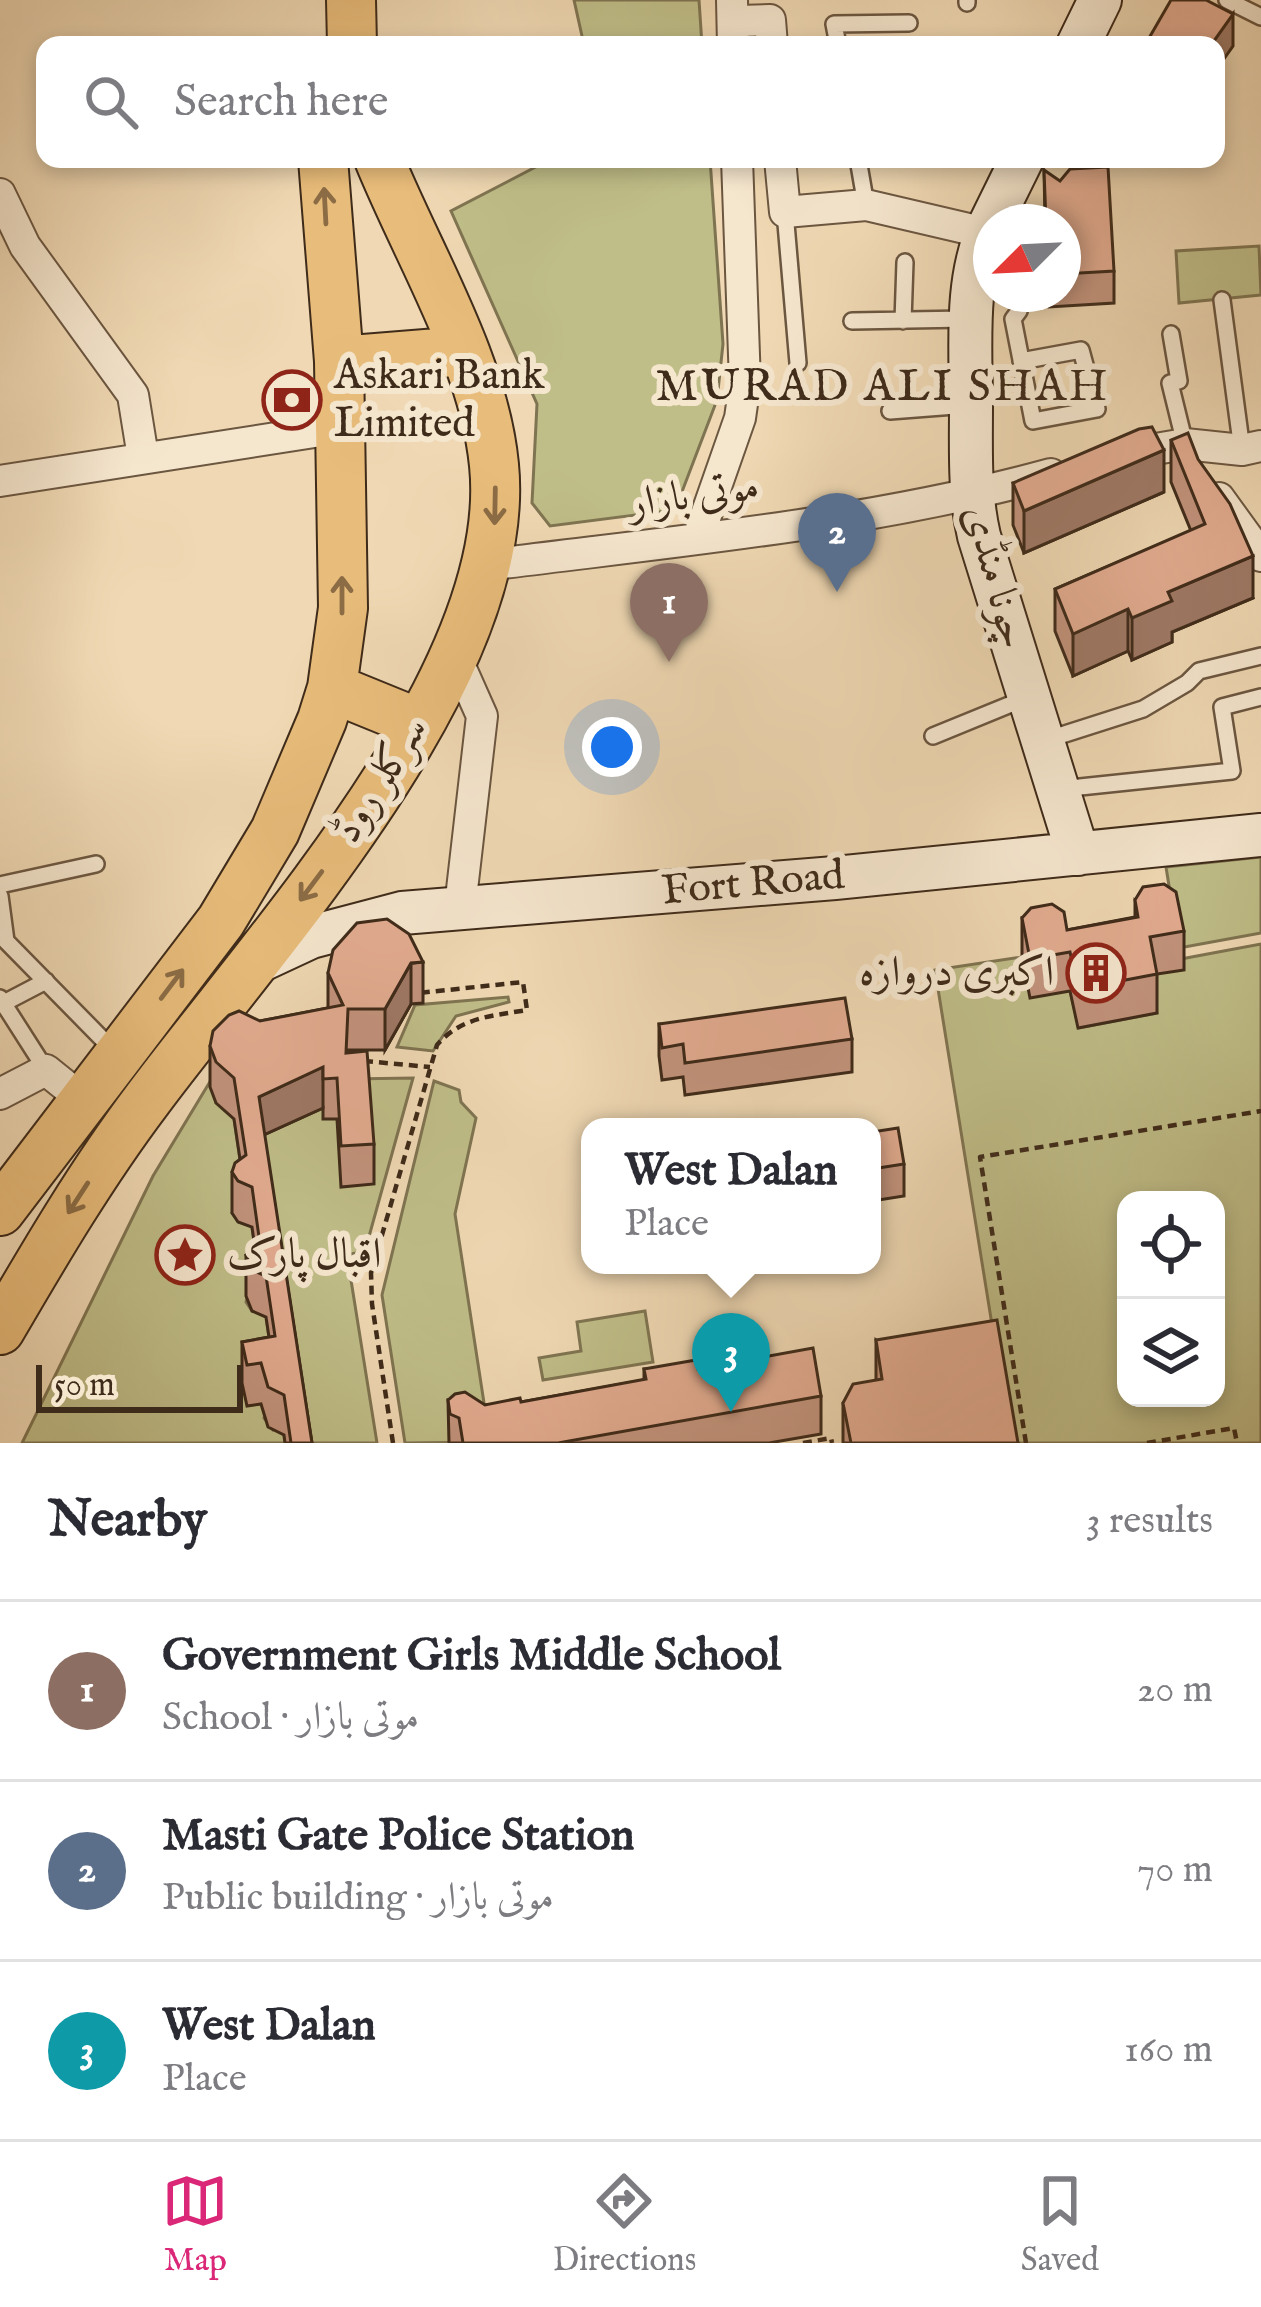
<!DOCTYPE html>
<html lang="en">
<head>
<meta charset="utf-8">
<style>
	body { margin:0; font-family:"IM FELL English",Amiri,serif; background:#f7f7f7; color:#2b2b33 }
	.controls { position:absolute; right:36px; bottom:36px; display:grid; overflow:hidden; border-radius:24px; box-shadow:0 6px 18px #0003 }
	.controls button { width:108px; height:108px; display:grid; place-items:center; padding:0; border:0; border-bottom:3px solid #e1e1e2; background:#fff; color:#2b2b33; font:60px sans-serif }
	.compass { position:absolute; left:973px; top:204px; width:108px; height:108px; border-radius:50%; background:#fff; box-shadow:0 6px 18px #0003; rotate:246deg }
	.scale { position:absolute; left:36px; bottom:30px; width:207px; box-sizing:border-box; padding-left:12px; border:6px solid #3f2b1a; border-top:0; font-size:33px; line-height:42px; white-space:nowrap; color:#3f2b1a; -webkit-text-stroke:9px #f5e6ce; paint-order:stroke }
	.you { position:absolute; left:612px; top:747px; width:42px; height:42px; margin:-30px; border:9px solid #fff; border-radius:50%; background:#1a73e8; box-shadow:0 0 0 18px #1a73e833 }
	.badge { display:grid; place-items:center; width:78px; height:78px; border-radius:50%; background:#db2777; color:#fff; font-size:39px; font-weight:700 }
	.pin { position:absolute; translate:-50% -99px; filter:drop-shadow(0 3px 6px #0008) }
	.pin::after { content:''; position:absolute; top:63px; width:42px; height:36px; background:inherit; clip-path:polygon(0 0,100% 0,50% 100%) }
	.popup { position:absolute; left:581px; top:1118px; width:300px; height:156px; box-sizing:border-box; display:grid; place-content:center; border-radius:24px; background:#fff; filter:drop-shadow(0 3px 9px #0005); font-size:39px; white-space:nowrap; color:#7c7c81 }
	.popup b { font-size:45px; color:#2b2b33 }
	.popup::after { content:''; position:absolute; left:50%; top:100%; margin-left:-24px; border:24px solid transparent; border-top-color:#fff }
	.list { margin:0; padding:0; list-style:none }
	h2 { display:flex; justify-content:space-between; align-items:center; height:156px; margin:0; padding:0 48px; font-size:51px }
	h2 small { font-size:39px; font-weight:400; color:#7c7c81 }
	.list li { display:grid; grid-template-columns:78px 1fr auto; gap:36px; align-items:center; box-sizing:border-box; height:180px; padding:0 48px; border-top:3px solid #e1e1e2 }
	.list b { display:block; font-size:45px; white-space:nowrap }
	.list p { margin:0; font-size:39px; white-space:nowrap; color:#7c7c81 }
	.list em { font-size:39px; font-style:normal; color:#7c7c81 }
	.icon { flex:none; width:66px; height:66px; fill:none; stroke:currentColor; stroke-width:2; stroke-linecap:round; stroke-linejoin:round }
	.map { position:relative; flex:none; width:1261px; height:1443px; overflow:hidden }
	.search { position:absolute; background:#fff; box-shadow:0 6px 18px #0003; left:36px; right:36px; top:36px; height:132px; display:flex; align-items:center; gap:30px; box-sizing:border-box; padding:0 42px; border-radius:24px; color:#7c7c81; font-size:45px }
	.sheet { height:696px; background:#fff }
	nav { display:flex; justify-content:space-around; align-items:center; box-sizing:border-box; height:168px; border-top:3px solid #e1e1e2; background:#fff; font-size:33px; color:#7c7c81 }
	nav a { display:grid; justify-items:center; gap:6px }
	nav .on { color:#db2777 }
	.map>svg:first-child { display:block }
	.green { fill:#bfbd88; stroke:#7f7451; stroke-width:3; fill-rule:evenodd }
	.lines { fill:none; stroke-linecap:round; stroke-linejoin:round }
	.lane-casing { stroke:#6b5640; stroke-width:20 }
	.street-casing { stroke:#6b5640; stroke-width:34 }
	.secondary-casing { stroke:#3f2b1a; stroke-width:46 }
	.primary-casing { stroke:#3f2b1a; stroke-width:52 }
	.path { stroke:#3f2b1a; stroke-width:4.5; stroke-dasharray:9 6; stroke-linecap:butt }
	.lane { stroke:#f5e6ce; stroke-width:15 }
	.street { stroke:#f5e6ce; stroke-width:30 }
	.secondary { stroke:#f5e6ce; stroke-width:42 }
	.primary { stroke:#e8bc7a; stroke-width:48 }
	.wall { fill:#c2937c; stroke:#3f2b1a; stroke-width:3 }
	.shaded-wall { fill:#9e7865; stroke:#3f2b1a; stroke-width:3 }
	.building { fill:#e2ab90; stroke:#3f2b1a; stroke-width:3 }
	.oneway { stroke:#8b6c45 }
	.labels { text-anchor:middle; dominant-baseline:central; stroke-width:12; stroke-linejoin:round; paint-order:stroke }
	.poi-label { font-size:42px; fill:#3f2b1a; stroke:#f5e6ce; text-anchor:start }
	.street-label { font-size:42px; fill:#3f2b1a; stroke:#f5e6ce }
	.neighbourhood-label { font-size:45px; letter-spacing:3px; fill:#3f2b1a; stroke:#f5e6ce }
</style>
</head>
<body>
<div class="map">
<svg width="1261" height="1443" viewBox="0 0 1261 1443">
	<rect width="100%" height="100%" fill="#efd8b3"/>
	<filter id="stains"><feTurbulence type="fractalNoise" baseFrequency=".00167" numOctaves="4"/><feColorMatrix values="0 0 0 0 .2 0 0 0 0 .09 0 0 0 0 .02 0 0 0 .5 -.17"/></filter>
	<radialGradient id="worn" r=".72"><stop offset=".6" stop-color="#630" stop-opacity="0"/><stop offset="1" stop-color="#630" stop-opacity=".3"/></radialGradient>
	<!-- green -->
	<path class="green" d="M574 0H699L702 45H584Z
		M551 159H710L723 344 717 400 675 510 550 526 532 503 537 404 451 211Z
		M1259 246 1261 295 1179 303 1176 251Z
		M1261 857V933L1179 948 1166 867Z
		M1261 944V1443H1011L935 970 1022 957 1070 991 1079 1028 1157 1013 1150 976 1181 959ZM1126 1200H1216V1398H1126Z
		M508 997 509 1002 456 1016 433 1051 397 1047 415 1005Z
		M413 1078 365 1251 347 1255 377 1443H306L255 1116 347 1079Z
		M211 1080 216 1103 234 1119 246 1201 232 1213 239 1222 251 1221 261 1290 248 1295 246 1302 252 1311 265 1310 279 1408 266 1413 264 1418 273 1430 283 1427 285 1443H22L153 1176Z
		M434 1081 459 1090 461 1102 476 1118 455 1214 490 1442 405 1443 382 1295Z
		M645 1311 653 1362 543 1380 539 1358 581 1351 577 1322Z"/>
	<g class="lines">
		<defs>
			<path id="lane" d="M1227 0 1261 17
				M967 3V0
				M838 45 834 24 909 23
				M858 159 866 205
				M785 212 798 363
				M1222 300 1242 450
				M852 321 966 319
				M903 321 905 262
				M1171 334 1179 381 1170 383 1185 444
				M1021 361 1081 350 1097 409 1033 421 1013 319 1019 311 1022 294
				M890 411 968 405
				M933 736 1026 698
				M1046 740 1143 709 1187 683 1199 671 1261 656
				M1061 789 1232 771 1222 707 1261 697
				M0 885 96 864
				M0 896 6 941 115 1052
				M0 998 46 1070
				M0 1005 46 981"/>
			<path id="street" d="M732 0 733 45
				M739 21 770 20 772 45
				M780 159 785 212 866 205 986 233
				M0 194 25 246 133 395 143 457
				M1126 454 1185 444 1242 450 1261 446
				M0 481 340 428
				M1219 498 1261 556
				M698 538 740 418 745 383 737 159
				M488 565C676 541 868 524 1051 474
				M454 653 482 716 460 907
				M0 1094 46 1070 82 1099"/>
			<path id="secondary" d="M1078 45 1100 0
				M991 222C964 278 971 346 971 406 971 451 969 493 979 536L1078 854
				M991 222 1022 159
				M253 964 311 937 402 913 835 878 1261 835"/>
			<path id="primary" d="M351 0 352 45
				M339 361 463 351
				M332 688 418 723
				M0 1211 221 921 275 831 322 720 332 688 343 608 339 361 323 159
				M0 1330C46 1251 92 1173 147 1100 265 941 515 673 494 465 484 361 418 255 379 159"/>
		</defs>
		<!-- lane casing -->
		<use href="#lane" class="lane-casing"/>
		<!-- street casing -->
		<use href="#street" class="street-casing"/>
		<!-- secondary casing -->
		<use href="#secondary" class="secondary-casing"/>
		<!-- primary casing -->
		<use href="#primary" class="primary-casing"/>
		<!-- path -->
		<path class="path" d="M364 1061 430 1067
			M393 1443 372 1304 371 1273 437 1045C461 1017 492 1016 527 1010L523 982 419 993
			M803 1443 831 1438 832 1443
			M1026 1443 980 1157 1261 1111
			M1147 1443 1234 1428 1237 1443"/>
		<!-- lane -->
		<use href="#lane" class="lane"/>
		<!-- street -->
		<use href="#street" class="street"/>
		<!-- secondary -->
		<use href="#secondary" class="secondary"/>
		<!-- primary -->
		<use href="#primary" class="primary"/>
	</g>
	<!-- wall -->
	<path class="wall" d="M1044 170 1114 271V303L1049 307 1048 294H1063V222H1045Z
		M1171 440 1253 598 1172 632V642L1132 660 1128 651 1073 676 1055 631V589L1191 531 1171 482Z
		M1013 483 1164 492 1024 553 1013 525Z
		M1135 900 1184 931V970L1157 974V1013L1078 1028 1070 991 1030 998 1022 957V918L1067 930 1135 917Z
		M423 962V1003L411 1004 385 1050H348L374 1144V1184L341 1187 337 1119H323V1108L264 1135 312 1443H285L284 1435 268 1427 261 1404 247 1406 242 1383V1342L269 1337 266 1317 252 1311 246 1296V1255L255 1248 252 1227 238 1222 232 1213V1172L240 1159 234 1119 216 1103 210 1087V1046L260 1021 328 1008V973Z
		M659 1024 852 1039V1072L685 1095 683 1077 662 1080 659 1056Z
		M872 1132 904 1164V1196L872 1201Z
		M876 1340 1018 1443H843V1403L876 1380Z
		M644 1369H698L821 1396V1434L769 1443H449L448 1400 485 1405 521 1402 644 1380Z"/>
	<!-- shaded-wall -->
	<path class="shaded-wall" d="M1233 14V46L1216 70V45H1211Z
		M1164 450V492L1024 553V511Z
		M1253 556V598L1172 632V642L1132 660V618L1168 592Z
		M1128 609V651L1073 676V634Z
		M411 963V1004L385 1050V1009Z
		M323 1067V1108L259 1137V1097Z"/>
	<!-- building -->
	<path class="building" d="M1171 0H1206L1233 14 1211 45H1145Z
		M1108 167 1114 271 1063 274V222H1046L1044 170 1060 181 1070 169Z
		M1152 427 1164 450 1024 511 1013 483 1139 429Z
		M1188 433 1198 459 1230 504 1253 556 1168 592 1172 601 1132 618 1128 609 1073 634 1055 589 1205 524 1171 440Z
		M1164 884 1176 892 1184 931 1150 937 1157 974 1078 989 1070 952 1030 959 1022 918 1031 908 1052 904 1064 912 1067 930 1138 917 1135 900 1143 887Z
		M387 919 409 934 423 962 411 963 385 1009H348L346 1053 367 1051 374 1144 341 1146 337 1078 323 1079V1067L259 1097 312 1443H291L284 1395 268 1387 261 1363 247 1365 242 1342 275 1336 266 1276 252 1270 246 1255 260 1244 252 1187 238 1181 232 1172 235 1163 246 1155 234 1078 216 1062 210 1046 213 1031 229 1015 239 1011 260 1021 343 1005 328 973 333 950 357 923Z
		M845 998 852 1039 685 1063 683 1044 662 1048 659 1024Z
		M898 1128 904 1164 872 1169V1132Z
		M997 1320 1018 1443H851L843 1403 853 1384 882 1379 876 1340Z
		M813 1348 821 1396 558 1443H463L459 1418 450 1414 448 1400 455 1394 465 1392 485 1405 520 1398 521 1402 646 1379 644 1369 696 1360 698 1369Z"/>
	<!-- one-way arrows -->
	<defs><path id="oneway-shaft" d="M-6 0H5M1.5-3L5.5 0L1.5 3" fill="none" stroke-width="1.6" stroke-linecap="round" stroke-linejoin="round" transform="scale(3)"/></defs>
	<g class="oneway">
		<use href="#oneway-shaft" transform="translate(325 206) rotate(-93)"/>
		<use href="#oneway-shaft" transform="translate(495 506) rotate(91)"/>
		<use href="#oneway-shaft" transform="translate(342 595) rotate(-90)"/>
		<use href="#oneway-shaft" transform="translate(311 886) rotate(127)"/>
		<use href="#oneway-shaft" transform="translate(172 984) rotate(-53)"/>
		<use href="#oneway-shaft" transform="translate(78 1198) rotate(123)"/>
	</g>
	<!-- icons -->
	<defs>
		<symbol id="bank-ring" viewBox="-11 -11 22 22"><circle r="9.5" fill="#f5e6ce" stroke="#8f2418" stroke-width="1.5"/><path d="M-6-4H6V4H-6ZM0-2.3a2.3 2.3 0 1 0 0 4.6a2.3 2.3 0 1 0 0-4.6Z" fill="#8f2418"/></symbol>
		<symbol id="building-ring" viewBox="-11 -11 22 22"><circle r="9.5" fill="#f5e6ce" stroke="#8f2418" stroke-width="1.5"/><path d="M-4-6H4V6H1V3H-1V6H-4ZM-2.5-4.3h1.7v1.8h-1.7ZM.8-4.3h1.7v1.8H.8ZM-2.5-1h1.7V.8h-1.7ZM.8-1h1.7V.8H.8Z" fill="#8f2418"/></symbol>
		<symbol id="sight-ring" viewBox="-11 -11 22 22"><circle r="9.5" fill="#f5e6ce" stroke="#8f2418" stroke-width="1.5"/><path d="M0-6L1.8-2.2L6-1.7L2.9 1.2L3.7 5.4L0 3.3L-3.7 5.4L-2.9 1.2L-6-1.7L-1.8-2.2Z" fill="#8f2418"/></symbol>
	</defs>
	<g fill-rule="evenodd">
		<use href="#bank-ring" x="259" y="367" width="66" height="66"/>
		<use href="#building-ring" x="1063" y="940" width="66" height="66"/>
		<use href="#sight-ring" x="152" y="1222" width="66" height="66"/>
	</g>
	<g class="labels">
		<!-- poi labels -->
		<g class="poi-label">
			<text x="334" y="376">Askari Bank<tspan x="334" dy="48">Limited</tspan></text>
			<text x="1054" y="973" text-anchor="end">اکبری دروازہ</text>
			<text x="227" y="1255">اقبال پارک</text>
		</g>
		<!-- street labels -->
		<g class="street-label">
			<text transform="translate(694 496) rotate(-8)">موتی بازار</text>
			<text transform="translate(995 577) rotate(75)">چونا منڈی</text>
			<text transform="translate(381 780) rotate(-58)">سرکلر روڈ</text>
			<text transform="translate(753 884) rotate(-5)">Fort Road</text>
		</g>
		<!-- neighbourhood labels -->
		<g class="neighbourhood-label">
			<text x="883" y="387">MURAD ALI SHAH</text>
		</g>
	</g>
	<rect width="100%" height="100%" filter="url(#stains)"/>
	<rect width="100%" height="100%" fill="url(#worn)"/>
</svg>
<div class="controls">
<button><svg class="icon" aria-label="locate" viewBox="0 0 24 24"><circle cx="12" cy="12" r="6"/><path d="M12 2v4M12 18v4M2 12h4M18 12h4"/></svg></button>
<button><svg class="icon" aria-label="layers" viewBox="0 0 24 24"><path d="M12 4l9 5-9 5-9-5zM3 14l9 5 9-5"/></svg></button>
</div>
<svg class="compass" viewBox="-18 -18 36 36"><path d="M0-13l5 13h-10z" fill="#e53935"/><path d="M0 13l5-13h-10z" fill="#7c7c81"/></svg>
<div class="scale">50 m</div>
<div class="you"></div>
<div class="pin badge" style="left:669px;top:662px;background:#8d6e63">1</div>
<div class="pin badge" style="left:837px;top:592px;background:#5c6f8a">2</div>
<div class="pin badge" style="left:731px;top:1412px;background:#0f9aa8">3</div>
<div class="popup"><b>West Dalan</b>Place</div>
<div class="search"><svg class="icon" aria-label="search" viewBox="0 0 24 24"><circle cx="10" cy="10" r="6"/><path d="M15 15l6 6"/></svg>Search here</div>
</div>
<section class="sheet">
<h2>Nearby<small>3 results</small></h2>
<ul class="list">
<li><span class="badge" style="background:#8d6e63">1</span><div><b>Government Girls Middle School</b><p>School · موتی بازار</p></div><em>20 m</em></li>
<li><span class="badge" style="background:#5c6f8a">2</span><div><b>Masti Gate Police Station</b><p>Public building · موتی بازار</p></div><em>70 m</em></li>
<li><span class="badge" style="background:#0f9aa8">3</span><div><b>West Dalan</b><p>Place</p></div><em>160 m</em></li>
</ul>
</section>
<nav>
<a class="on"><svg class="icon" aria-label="map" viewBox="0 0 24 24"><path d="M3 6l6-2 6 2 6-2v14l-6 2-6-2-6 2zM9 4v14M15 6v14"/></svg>Map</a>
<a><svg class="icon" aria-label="directions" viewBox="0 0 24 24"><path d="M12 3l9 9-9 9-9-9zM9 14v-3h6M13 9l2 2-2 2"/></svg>Directions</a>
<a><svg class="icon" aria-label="saved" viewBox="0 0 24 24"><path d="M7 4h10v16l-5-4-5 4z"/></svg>Saved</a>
</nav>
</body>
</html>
